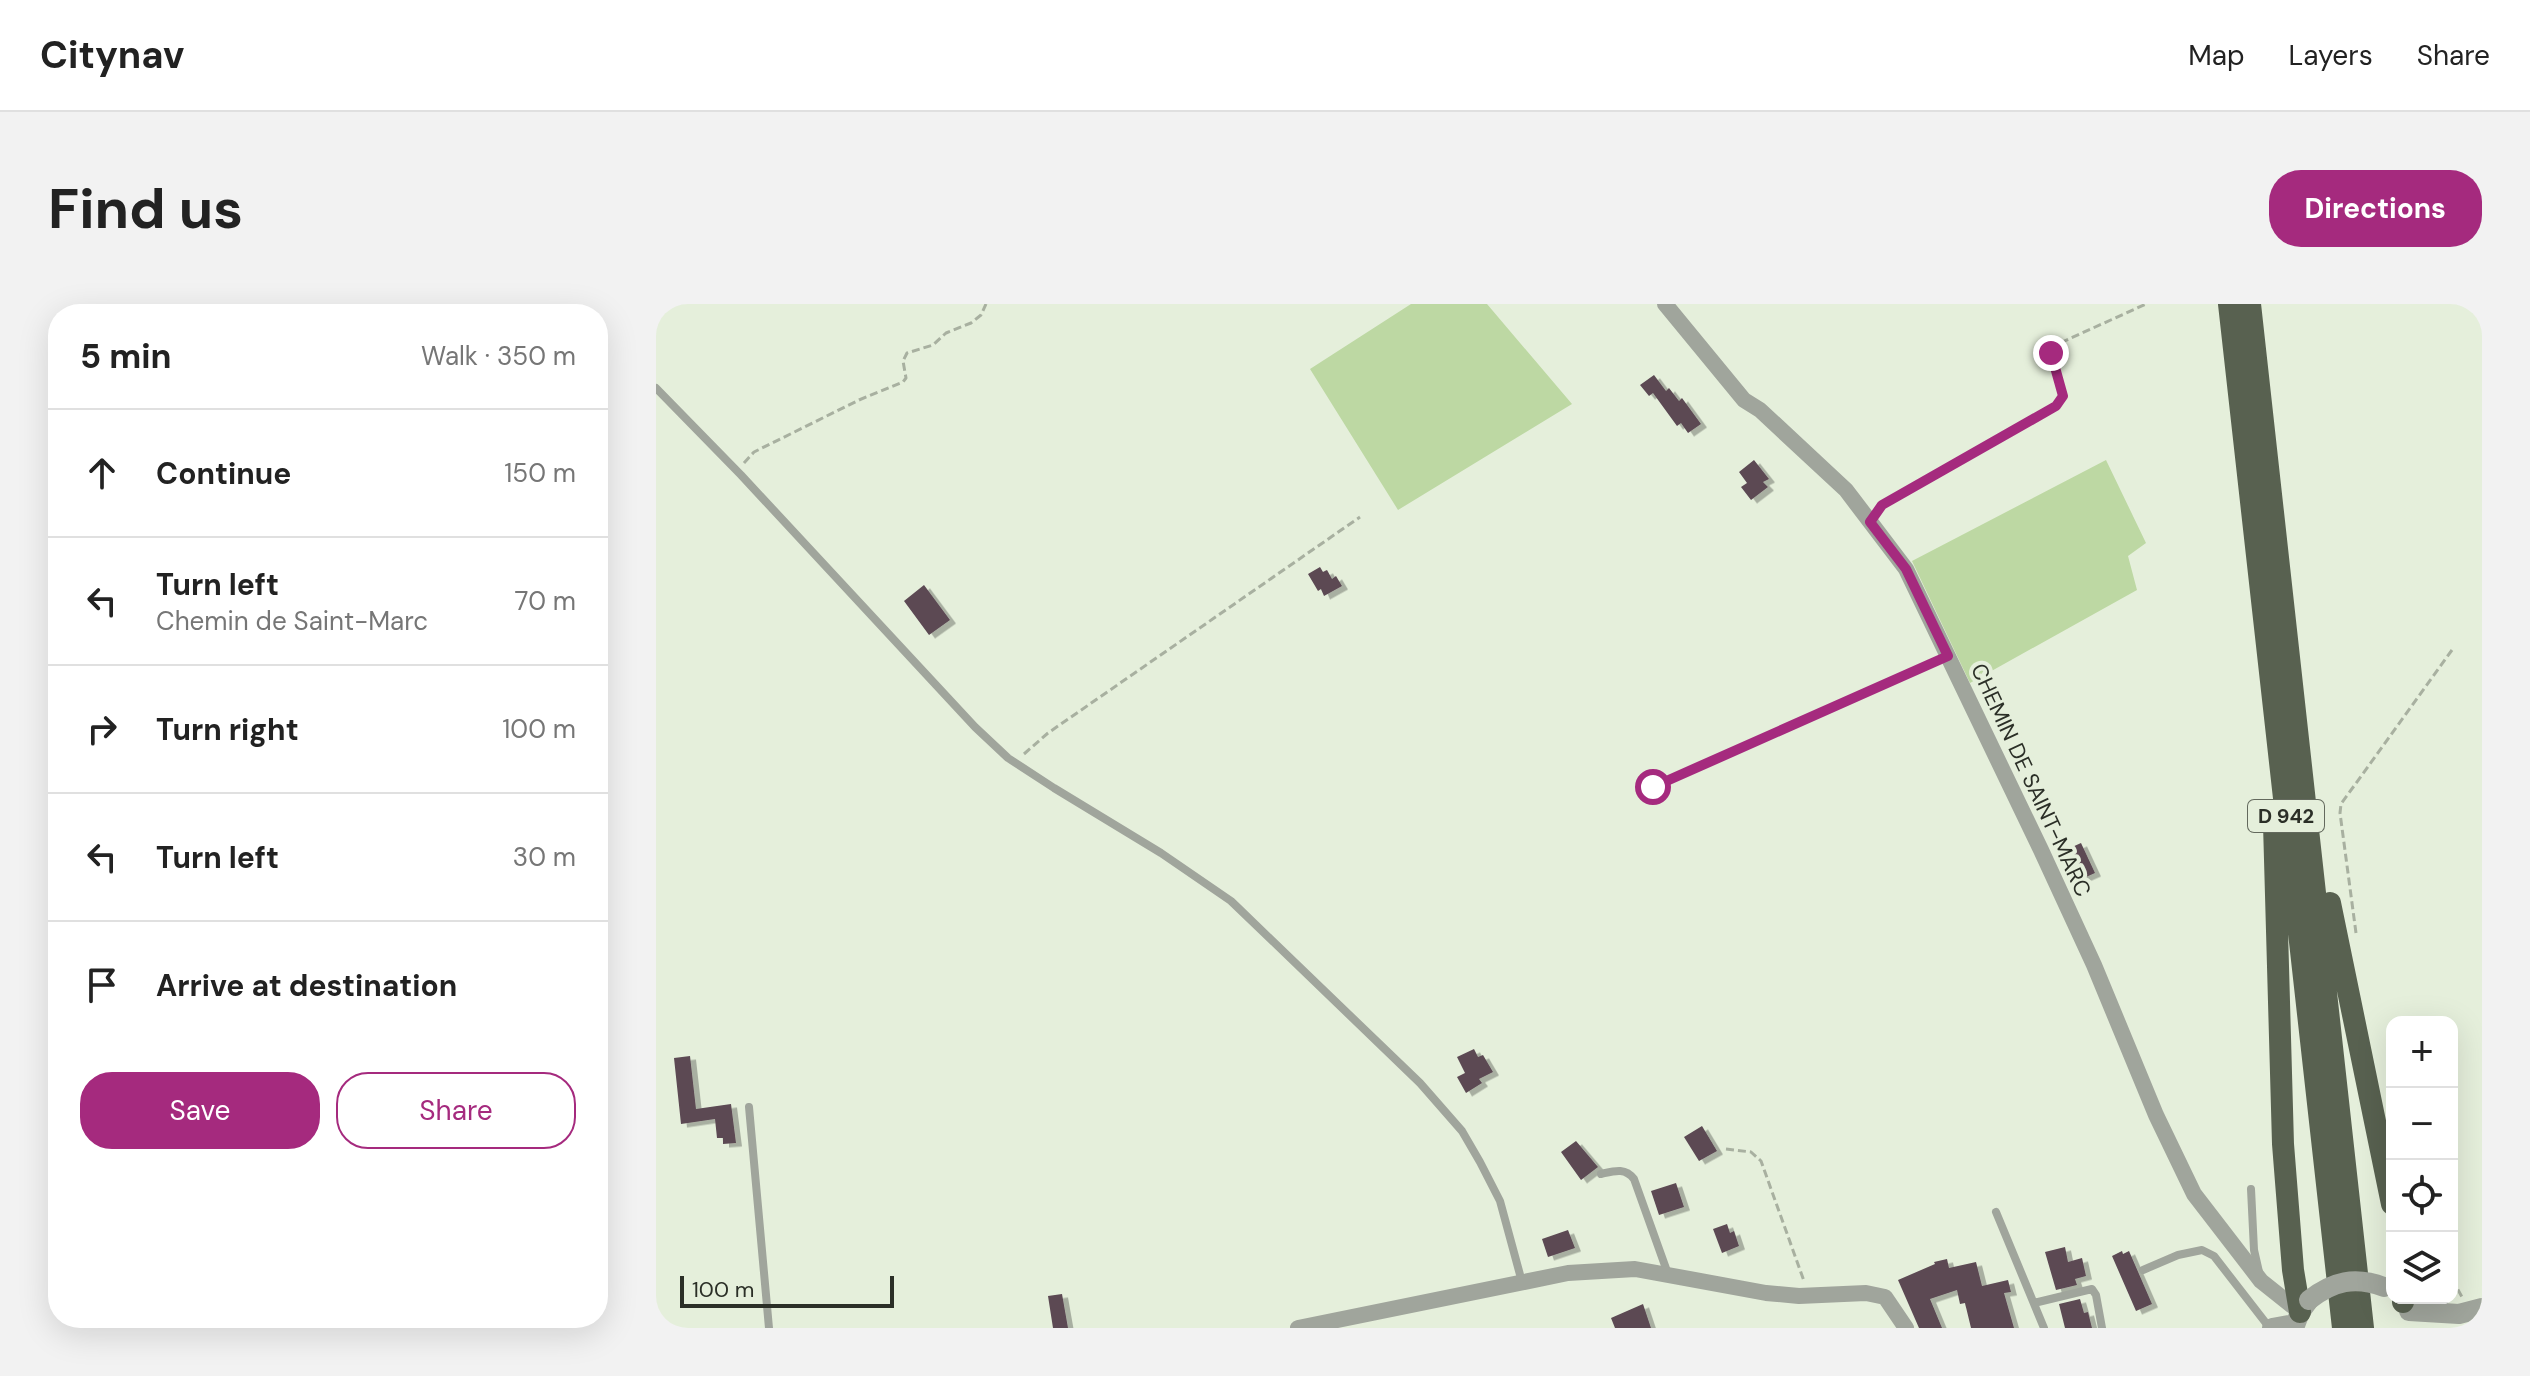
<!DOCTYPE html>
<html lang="en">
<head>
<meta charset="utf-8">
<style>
	body { margin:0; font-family:"DM Sans",sans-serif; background:#f2f2f2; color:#222 }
	.controls { position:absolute; right:24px; bottom:24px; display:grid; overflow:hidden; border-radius:16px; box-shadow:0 8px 32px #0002 }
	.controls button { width:72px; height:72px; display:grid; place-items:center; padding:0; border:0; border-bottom:2px solid #e0e0e0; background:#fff; color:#222; font:40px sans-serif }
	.scale { position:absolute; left:24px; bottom:20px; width:214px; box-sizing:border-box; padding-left:8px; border:4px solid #2b2f27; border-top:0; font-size:22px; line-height:28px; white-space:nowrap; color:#2b2f27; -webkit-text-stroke:6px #e5efdb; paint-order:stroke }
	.stop { position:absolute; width:24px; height:24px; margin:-18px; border:6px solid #a52a7e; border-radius:50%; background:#fff }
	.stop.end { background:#a52a7e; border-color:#fff; box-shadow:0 2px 8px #0008 }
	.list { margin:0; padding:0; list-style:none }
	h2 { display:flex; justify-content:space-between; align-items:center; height:104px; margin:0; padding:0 32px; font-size:34px }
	h2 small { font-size:26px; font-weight:400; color:#767676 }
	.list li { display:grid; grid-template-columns:52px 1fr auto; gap:24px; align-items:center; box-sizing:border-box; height:128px; padding:0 32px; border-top:2px solid #e0e0e0 }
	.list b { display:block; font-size:30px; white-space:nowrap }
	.list p { margin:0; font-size:26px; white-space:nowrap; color:#767676 }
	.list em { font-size:26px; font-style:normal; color:#767676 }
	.actions { display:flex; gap:16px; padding:24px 32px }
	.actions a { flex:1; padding:18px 0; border:2px solid #a52a7e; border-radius:32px; text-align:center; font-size:28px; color:#a52a7e }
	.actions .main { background:#a52a7e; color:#fff }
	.icon { flex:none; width:44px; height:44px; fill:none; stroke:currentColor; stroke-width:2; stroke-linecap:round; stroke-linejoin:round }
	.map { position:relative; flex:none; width:1826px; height:1024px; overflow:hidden; border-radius:32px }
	header { display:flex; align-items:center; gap:48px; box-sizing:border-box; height:112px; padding:0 40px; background:#fff; border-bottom:2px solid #e0e0e0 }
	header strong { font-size:38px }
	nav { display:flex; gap:44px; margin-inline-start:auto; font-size:28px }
	.intro { display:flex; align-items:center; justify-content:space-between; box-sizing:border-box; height:192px; padding:0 48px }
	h1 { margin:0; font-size:56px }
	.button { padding:20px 36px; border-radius:32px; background:#a52a7e; color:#fff; font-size:28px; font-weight:700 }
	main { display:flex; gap:48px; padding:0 48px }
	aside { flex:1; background:#fff; border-radius:32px; box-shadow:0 8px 32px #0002 }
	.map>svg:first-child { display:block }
	.green { fill:#bdd8a3 }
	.building { fill:#5b4953; filter:url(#shadow) }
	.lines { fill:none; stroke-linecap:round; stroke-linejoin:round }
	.path { stroke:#a8b0a0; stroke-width:3; stroke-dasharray:8 4; stroke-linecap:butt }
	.service { stroke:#a0a59c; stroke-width:8 }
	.minor { stroke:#a0a59c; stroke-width:16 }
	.tertiary { stroke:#a0a59c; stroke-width:20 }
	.trunk { stroke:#586150; stroke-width:22 }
	.tertiary-bridge { stroke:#a0a59c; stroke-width:20 }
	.route { stroke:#a52a7e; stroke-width:10 }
	.labels { text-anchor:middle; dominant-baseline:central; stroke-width:8; stroke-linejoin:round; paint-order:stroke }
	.shield { fill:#e5efdb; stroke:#63695d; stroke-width:2 }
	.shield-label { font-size:20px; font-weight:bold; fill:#2b2f27 }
	.street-label { font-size:22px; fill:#2b2f27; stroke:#e5efdb }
</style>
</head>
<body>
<header>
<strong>Citynav</strong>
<nav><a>Map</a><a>Layers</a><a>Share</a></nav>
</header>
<div class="intro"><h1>Find us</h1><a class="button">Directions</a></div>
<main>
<aside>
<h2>5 min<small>Walk · 350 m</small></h2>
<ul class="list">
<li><svg class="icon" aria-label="ahead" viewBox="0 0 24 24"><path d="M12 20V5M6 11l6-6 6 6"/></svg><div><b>Continue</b></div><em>150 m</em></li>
<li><svg class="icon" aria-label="left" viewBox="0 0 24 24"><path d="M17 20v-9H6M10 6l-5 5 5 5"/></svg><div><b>Turn left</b><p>Chemin de Saint-Marc</p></div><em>70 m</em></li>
<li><svg class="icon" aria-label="right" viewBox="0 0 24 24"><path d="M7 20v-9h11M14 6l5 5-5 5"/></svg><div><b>Turn right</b></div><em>100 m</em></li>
<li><svg class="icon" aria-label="left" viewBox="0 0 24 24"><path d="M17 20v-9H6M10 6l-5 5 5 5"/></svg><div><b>Turn left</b></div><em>30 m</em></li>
<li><svg class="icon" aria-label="arrive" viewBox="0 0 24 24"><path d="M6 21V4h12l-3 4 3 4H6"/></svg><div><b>Arrive at destination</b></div></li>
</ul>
<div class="actions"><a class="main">Save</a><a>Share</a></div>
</aside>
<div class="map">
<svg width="1826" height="1024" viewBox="0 0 1826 1024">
	<defs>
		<filter id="shadow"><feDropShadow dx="6" dy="3.5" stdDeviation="0" flood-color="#0004"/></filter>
	</defs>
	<rect width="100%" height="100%" fill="#e5efdb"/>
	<!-- green -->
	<path class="green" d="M755 0H831L916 100 742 206 654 65Z
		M1450 156 1490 239 1472 252 1481 286 1314 379 1256 257Z"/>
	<!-- building -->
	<path class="building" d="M998 71 1010 87 1013 84 1023 97 1026 94 1045 120 1032 129 1025 119 1021 122 997 89 993 92 984 81Z
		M1098 156 1113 175 1107 178 1112 183 1095 196 1085 183 1091 179 1083 168Z
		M664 263 667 268 671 266 676 275 680 272 686 282 668 292 665 285 662 287 652 270Z
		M268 281 294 316 273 331 248 297Z
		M1425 539 1439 569 1421 577 1405 548Z
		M818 745 822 753 827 751 837 768 823 775 826 779 810 789 801 773 809 769 801 753Z
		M34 752 40 805 75 800 80 839 67 840V834H61L59 815 25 820 18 754Z
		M1046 822 1061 847 1043 857 1028 833Z
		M920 837 942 863 925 876 905 848Z
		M1020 879 1028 903 1003 911 995 887Z
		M1071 920 1074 929 1078 927 1083 942 1066 949 1057 925Z
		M912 926 919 944 892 953 886 935Z
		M1409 943 1412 958 1426 954 1430 972 1419 975 1421 981 1400 986 1389 948Z
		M1466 947 1467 950 1473 947 1496 1000 1480 1007 1456 952Z
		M1291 955 1293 964 1320 958 1326 982 1352 976 1355 988 1348 989 1358 1024H1315L1309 999 1304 1000 1301 986 1274 995 1286 1024H1263L1242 976 1279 960 1278 958Z
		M406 990 412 1024H397L392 992Z
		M1424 995 1428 1009 1432 1008 1436 1024H1409L1403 1000Z
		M987 1000 995 1024H959L955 1014Z"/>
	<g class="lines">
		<!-- path -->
		<path class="path" d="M88 159 98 148 203 96 247 78 250 74 247 57 251 49 277 41 290 29 315 19 325 11 330 0
			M1223 205 1400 102 1407 92 1395 49 1404 39 1490 0
			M368 450 392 429 704 213
			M997 483 1278 358
			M1700 629 1684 509 1685 500 1796 346
			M1070 845 1095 848 1105 857 1148 977
			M1796 975 1806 993"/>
		<!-- service -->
		<path class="service" d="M0 84 85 171 319 423 352 454 398 484 505 549 575 597 764 779 806 827 824 858 844 897 866 978
			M93 803 113 1024
			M945 870C958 867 969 863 978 875L1012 970
			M1595 885 1598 946 1603 968
			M1340 908 1388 1024
			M1487 966 1522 951 1546 946 1558 952 1613 1023
			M1378 999 1436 985 1440 991 1446 1024"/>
		<!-- minor -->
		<path class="minor" d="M1009 0 1088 96 1104 106 1190 186 1250 265 1385 546 1438 661 1500 811 1538 890 1605 977 1644 1008
			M642 1024 912 969 979 965 1110 989 1143 992 1210 989 1229 993 1250 1024"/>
		<!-- tertiary -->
		<path class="tertiary" d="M1753 1007 1803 1010 1826 1004
			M1616 1024 1639 1020
			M1638 1024 1644 1008 1653 996"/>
		<!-- trunk -->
		<path class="trunk" d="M1573 0 1687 1024
			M1594 0 1707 1024
			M1618 520 1627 840 1637 966 1644 1008
			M1674 599 1736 900
			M1747 998V994"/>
		<!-- tertiary-bridge -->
		<path class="tertiary-bridge" d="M1653 996C1677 977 1699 972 1728 983"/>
	</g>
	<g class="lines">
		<!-- route -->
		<path class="route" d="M997 483 1292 352 1250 265 1214 218 1226 201 1400 102 1407 92 1395 49"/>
	</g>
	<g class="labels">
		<!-- shield labels -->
		<rect class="shield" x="1592" y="496" width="76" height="32" rx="6"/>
		<g class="shield-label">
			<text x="1630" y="512">D 942</text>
		</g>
		<!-- street labels -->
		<g class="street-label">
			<text transform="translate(1375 476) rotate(65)">CHEMIN DE SAINT-MARC</text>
		</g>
	</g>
</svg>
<div class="controls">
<button>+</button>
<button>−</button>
<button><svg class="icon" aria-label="locate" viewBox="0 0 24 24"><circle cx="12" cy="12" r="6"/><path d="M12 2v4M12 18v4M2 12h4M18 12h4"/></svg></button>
<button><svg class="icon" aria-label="layers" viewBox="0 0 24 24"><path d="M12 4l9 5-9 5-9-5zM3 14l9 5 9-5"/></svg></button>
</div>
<div class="scale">100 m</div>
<div class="stop" style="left:997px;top:483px"></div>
<div class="stop end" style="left:1395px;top:49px"></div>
</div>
</main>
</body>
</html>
